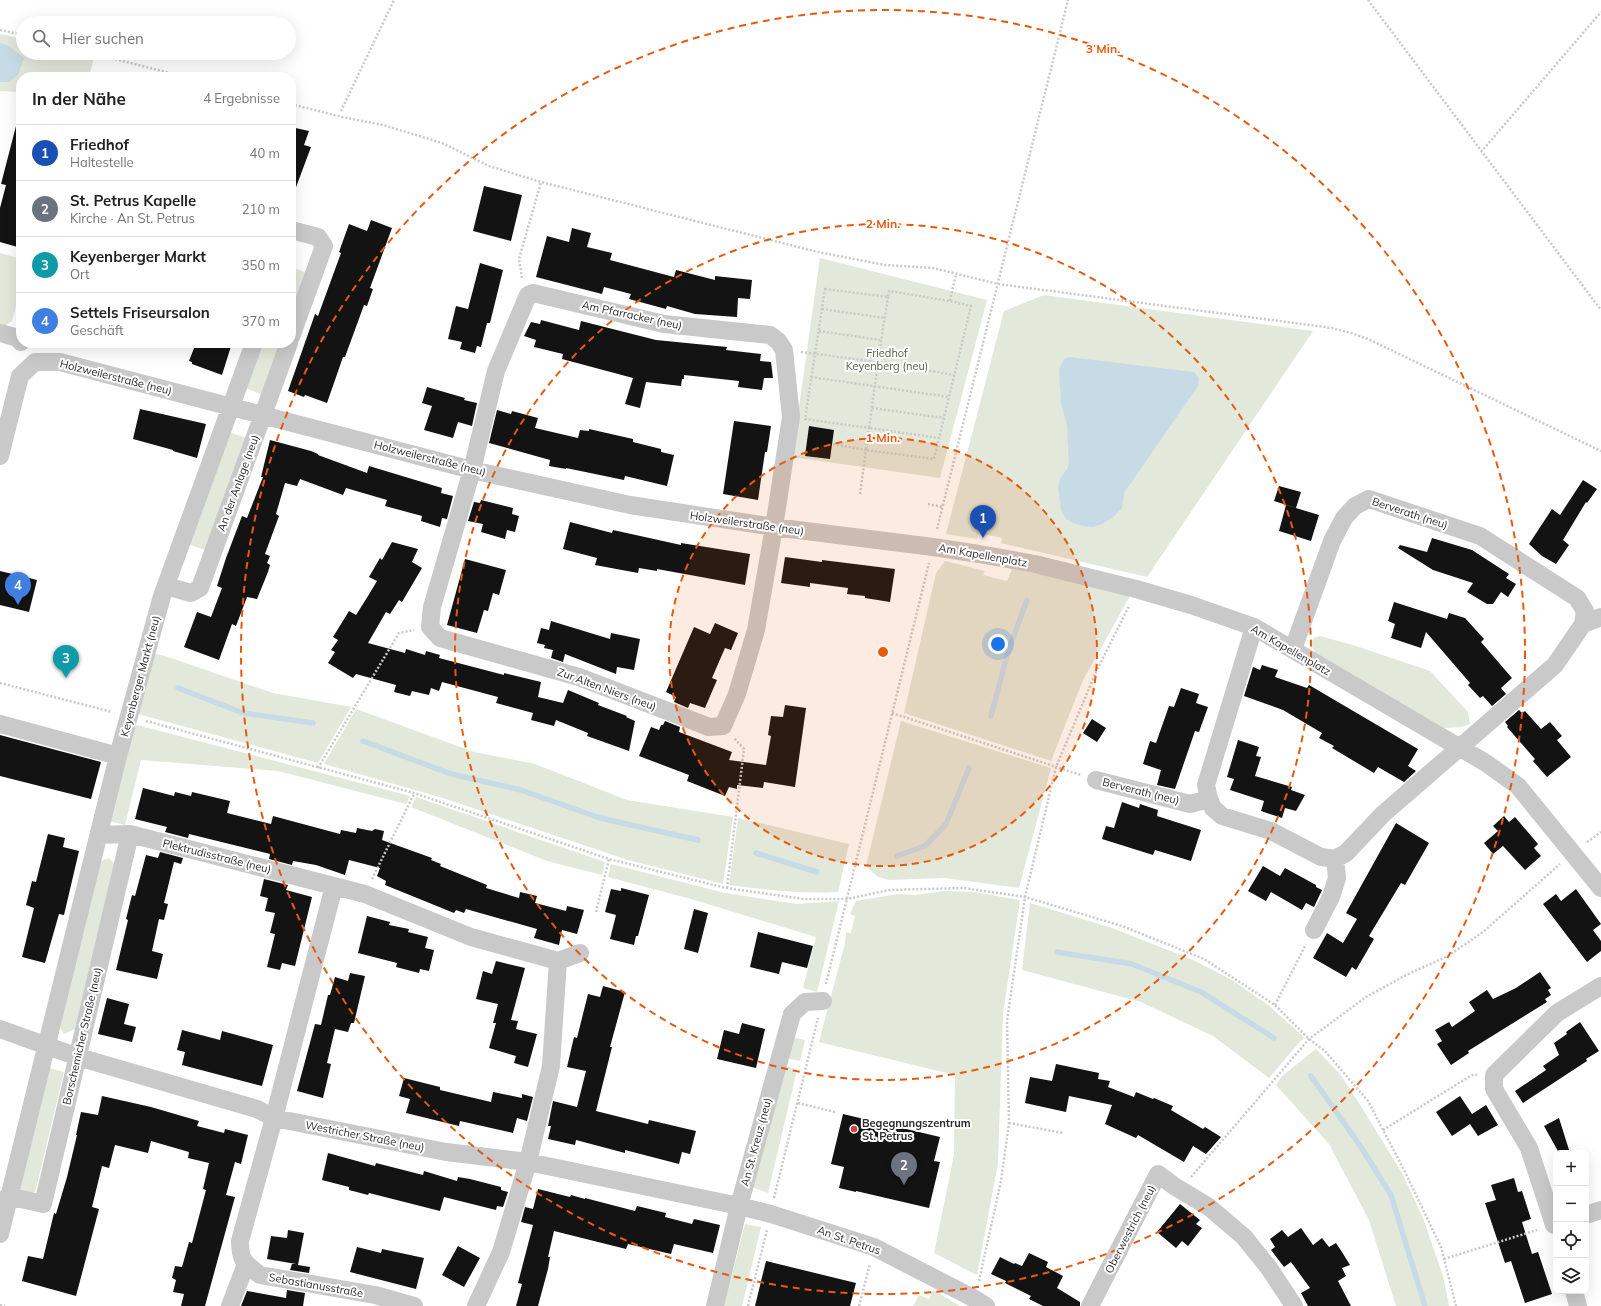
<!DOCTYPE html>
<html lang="de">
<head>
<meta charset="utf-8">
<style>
	body { margin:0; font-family:Mulish,sans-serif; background:#f2f2f2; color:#222 }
	.controls { position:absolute; right:12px; bottom:12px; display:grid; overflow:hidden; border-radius:8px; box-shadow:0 4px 16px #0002 }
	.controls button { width:36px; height:36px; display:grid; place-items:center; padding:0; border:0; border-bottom:1px solid #e0e0e0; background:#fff; color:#222; font:20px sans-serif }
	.you { position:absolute; left:998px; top:644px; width:14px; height:14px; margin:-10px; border:3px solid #fff; border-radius:50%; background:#1a73e8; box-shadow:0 0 0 6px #1a73e833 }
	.badge { display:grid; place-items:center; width:26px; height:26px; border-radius:50%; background:#d63b48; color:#fff; font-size:13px; font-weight:700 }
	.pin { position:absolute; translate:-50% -33px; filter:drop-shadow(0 1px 2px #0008) }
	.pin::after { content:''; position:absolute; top:21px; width:14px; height:12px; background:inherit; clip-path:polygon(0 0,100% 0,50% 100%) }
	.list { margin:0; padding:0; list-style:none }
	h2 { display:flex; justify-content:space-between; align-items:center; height:52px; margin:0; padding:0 16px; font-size:17px }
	h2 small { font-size:13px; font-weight:400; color:#767676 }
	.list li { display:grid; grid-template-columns:26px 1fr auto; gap:12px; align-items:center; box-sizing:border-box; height:56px; padding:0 16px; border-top:1px solid #e0e0e0 }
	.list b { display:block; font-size:15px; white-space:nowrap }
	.list p { margin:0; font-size:13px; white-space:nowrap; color:#767676 }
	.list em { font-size:13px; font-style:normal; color:#767676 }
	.icon { flex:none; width:22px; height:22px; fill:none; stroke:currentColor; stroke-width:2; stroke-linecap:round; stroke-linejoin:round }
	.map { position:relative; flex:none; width:1601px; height:1306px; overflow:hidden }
	.search { position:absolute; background:#fff; box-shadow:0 4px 16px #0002; left:16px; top:16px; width:280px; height:44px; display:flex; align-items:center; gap:10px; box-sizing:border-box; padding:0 14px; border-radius:22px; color:#767676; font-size:15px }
	.panel { position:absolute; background:#fff; box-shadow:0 4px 16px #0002; left:16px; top:72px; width:280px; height:276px; border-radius:16px }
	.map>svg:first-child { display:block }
	.green { fill:#e2e8da }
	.water { fill:#c7dbe7 }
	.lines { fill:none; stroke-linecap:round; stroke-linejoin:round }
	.stream { stroke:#c7dbe7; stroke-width:5.5 }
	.building { fill:#131313 }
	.path { stroke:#c9c9c9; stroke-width:2.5; stroke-dasharray:2 2; stroke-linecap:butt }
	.minor { stroke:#c9c9c9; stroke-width:18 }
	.ring { fill:none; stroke:#e8590c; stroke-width:2; stroke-dasharray:7 5 }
	.poi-dot { fill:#d63b48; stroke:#fff; stroke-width:1.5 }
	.labels { text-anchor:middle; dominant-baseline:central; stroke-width:4; stroke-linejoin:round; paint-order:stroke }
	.street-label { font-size:11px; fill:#2c2c2c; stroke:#fff }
	.park-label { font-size:11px; fill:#4f633d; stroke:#fff }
	.poi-label { font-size:11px; font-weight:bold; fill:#2c2c2c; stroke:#fff; text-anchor:start }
	.centre { fill:#e8590c; stroke:#fff; stroke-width:2 }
	.ring-label { font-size:12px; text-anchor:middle; font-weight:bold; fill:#e8590c; stroke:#fff; stroke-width:4; stroke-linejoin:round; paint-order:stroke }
</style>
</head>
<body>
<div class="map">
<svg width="1601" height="1306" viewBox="0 0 1601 1306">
	<rect width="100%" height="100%" fill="#fff"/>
	<!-- green -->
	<path class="green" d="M0 34 23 39V53H76L94 58 89 77H21V92L0 91Z
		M0 253 21 259V287L12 321 2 328 0 327Z
		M820 258 987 300 940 478 792 457Z
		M291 267 308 273 291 318Z
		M1044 295 1313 331 1147 577 1001 543 1002 538 979 533 977 539 946 534 1004 311Z
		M260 343H282L263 395 243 387Z
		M229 432 249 439 208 551 188 544Z
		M945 561 985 571 983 575 1007 581 1012 569 1054 577 1130 596 1083 680 1051 761 904 713 936 573Z
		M1320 636 1356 646 1430 671 1468 712 1470 724 1461 727 1444 728 1316 654 1310 643 1314 638Z
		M152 653 165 656 273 693 351 707 318 763 138 714Z
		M356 709 474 752 535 764 627 800 733 817 723 884 628 860 443 798 324 764Z
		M901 721 1051 768 1019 888 944 878 889 880 878 877 866 866Z
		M133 724 410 796 406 804 278 771 141 760 125 825 109 821Z
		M416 797 605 862 602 875 547 861 411 807Z
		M738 818 849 844 838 892C800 894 767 890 729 885Z
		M109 858 115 864 81 1016 75 1029 64 1034 58 1024 101 861Z
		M611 864 725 893 797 904 839 901 817 992 803 988 816 937 691 899 608 877Z
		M944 891 974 892 1020 900 1003 1014 998 1163 977 1275 934 1253 954 1155 955 1075 819 1042 845 943 846 932 851 933 855 916 850 914 856 901 898 894 915 895Z
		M1030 903 1112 928 1193 960 1232 980 1268 1005 1304 1037 1269 1078 1213 1036 1141 1002 1022 970Z
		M791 1037 805 1040 800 1061 786 1058Z
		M1316 1049 1340 1074 1359 1103 1402 1173 1423 1218 1443 1276 1449 1306H1396L1369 1220 1329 1144 1276 1085 1282 1076Z
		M788 1067 797 1070 768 1193 752 1187 783 1070Z
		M49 1068 64 1072 35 1192 33 1193 21 1191 20 1188Z
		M745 1224 761 1227 742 1306H724Z
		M933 1290 960 1306H913L919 1295 929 1299Z"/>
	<!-- water -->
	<path class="water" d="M0 43 7 45 24 58 18 75 9 82H0Z
		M1069 357 1194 372 1199 378 1198 386 1124 493 1122 508 1113 517 1102 524 1093 527 1082 526 1073 523 1066 519 1061 509 1058 487 1060 479 1069 466 1067 425 1061 404 1059 370 1064 359Z"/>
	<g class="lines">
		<!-- stream -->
		<path class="stream" d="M178 688 243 713 313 723
			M991 716 1008 652 1027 600
			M363 741 451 774 521 790 600 818 698 840
			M756 853 817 872
			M897 856 925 846 946 824 969 768
			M1057 952 1132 964 1201 992 1274 1038
			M1311 1076 1361 1147 1391 1195 1425 1306"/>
	</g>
	<!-- building -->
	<path class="building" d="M16 126 21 127V248L0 242V208L6 185 1 184Z
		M291 127 309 131 304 145 311 147 292 198 291 197Z
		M484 186 522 195 511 241 473 231Z
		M371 220 392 228 370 288 373 289 367 306 364 305 345 357H343L327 403 305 395 304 397 288 391 315 314 318 316 341 253 339 252 349 224 367 231Z
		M572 228 591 233 587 247 612 253 610 260 674 277 676 270 715 280V276L752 280 750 299 738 298 737 317 695 314 667 306 666 309 629 299 631 294 604 287 602 294 536 277 547 236 569 242Z
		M480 263 503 270 490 323H487L481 347 477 346 475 353 460 349 462 342 448 339 456 306 468 309Z
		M541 320 579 330 581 321 656 340 727 347 726 350 761 354 760 361 771 362 773 378H764L762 390 738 387 739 381 684 375V379H682L681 386 646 382 640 408 625 404 633 378 562 359 563 354 534 347 536 340 524 336 531 322 540 324Z
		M196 343H232L222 375 192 364V362L189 361Z
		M427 387 465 398 464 400 477 403 472 426 458 422 453 438 424 430 432 406 422 403Z
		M140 409 206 424 197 458 173 451V450L133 439Z
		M497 410 511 414 512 411 538 418 535 428 578 438 580 430 589 431V429L633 439V442L661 449V452L674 455 667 486 625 476 624 480 566 468V469L549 466 550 460 489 443Z
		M734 421 771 426 767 452H765L758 500 723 494Z
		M809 426 834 430 830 459 805 456Z
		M270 440 311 451 318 454V455L367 473 369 466 442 488 441 493 453 496 447 519 442 518 440 527 421 521 422 516 385 506 387 500 346 488 343 495 300 479 297 486 285 483 276 514 279 516 265 554 270 556 267 563 270 565 268 572 257 599 247 597 236 626 232 624 219 660 184 647 197 612 211 617 222 588 217 586 226 558 242 516 247 518 263 477H261Z
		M1583 480 1597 489 1587 503 1586 502 1563 540 1569 545 1556 564 1542 556 1529 544 1552 509 1560 515Z
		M1279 486 1301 492 1296 508 1274 501Z
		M481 500 513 508 512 514 519 516 515 532 507 530 505 539 481 532 483 524 468 521 474 502 480 503Z
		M1286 505 1319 515 1311 541 1279 531Z
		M570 522 612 533 613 530 681 545V543L750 554 745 585 657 569V571L639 568 638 573 595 565 597 558 563 549Z
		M1432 538 1472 550 1509 574 1506 578 1516 584 1508 597 1501 592 1493 604H1487L1467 592 1473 583 1433 570 1398 548 1400 545 1427 552Z
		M392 542 418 549 412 562 422 568 402 602 399 600 390 614 386 612 368 643 405 653 406 649 425 655 426 651 440 655 439 658 504 675V673L541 682 538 697 563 703 568 690 599 703 598 705 627 716 626 717 635 721 629 751 587 736 588 733 556 720 554 726 531 720 533 713 496 703 498 697 442 682 439 691 431 688 429 695 412 691 410 696 394 692 396 685 356 674 353 678 328 663 335 652 331 650 338 640 333 637 349 611 356 615 368 596 377 581 369 577 380 558 382 560Z
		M785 557 822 562V560L895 569 890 602 865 598V596L847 594 848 588 810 583V587L781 583Z
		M465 559 506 570 499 595 493 593 488 611 484 610 477 633 447 625Z
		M0 571 37 580 29 612 0 605Z
		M1394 602 1447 619 1449 613 1465 618 1484 639 1481 642 1512 678 1501 688 1506 694 1492 706 1483 696 1480 698 1468 685 1470 683 1426 632 1421 648 1391 638 1395 624 1388 621Z
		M551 621 610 639 611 633 640 639 634 670 617 667 616 674 565 654 563 662 551 658 553 650 544 648 545 645 537 643 541 628 549 630Z
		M715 623 738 633 731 650 725 648 712 678 717 680 705 708 690 703 688 708 674 702 676 697 666 692 694 627 710 634Z
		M1262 665 1278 670 1275 677 1307 688 1309 685 1418 749 1408 766 1416 771 1404 782 1378 767 1374 773 1332 748 1334 746 1319 738 1322 733 1283 710 1244 696 1253 667 1260 670Z
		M1181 688 1199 694 1196 703 1208 707 1199 732 1195 731 1175 789 1157 785 1161 770 1143 764 1150 741 1156 743 1169 706 1174 707Z
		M785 705 806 708 795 787 764 782 763 788 737 785V789L729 787 725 796 687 781 689 775 639 756 651 727 659 730 661 725H663L665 721 680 727 679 732 732 752 729 760 766 765 771 736 768 735 771 716 783 717Z
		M1519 710 1522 713 1525 711 1541 729 1550 722 1562 736 1557 740 1571 757 1547 777 1533 761 1535 759 1507 727 1508 726 1505 722Z
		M1092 719 1106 728 1097 742 1083 733Z
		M0 735 101 762 91 799 0 776Z
		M1238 740 1259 747 1256 756 1261 757 1255 776 1292 787 1291 790 1305 795 1296 811 1285 808 1282 818 1261 811 1264 801 1230 790 1234 779 1227 777Z
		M143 788 174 796 175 792 191 796 192 792 230 801 227 813 271 824 273 816 340 834 341 830 356 833 357 828 372 831 375 829 384 831 382 840 432 858 431 860 441 864 440 866 487 885 486 888 519 898 520 892 537 896 535 903 566 911 567 906 584 910 577 934 562 930 559 945 534 938 537 929 466 909 464 913 456 910 454 913 385 885 386 881 377 876 380 868 349 860 345 875 316 865 293 861 292 865 269 859 270 854 189 834 188 838 165 832 167 827 135 819Z
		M1122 802 1139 808 1140 804 1158 810 1157 816 1201 830 1191 861 1155 850 1153 855 1102 839 1106 826 1114 828Z
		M1504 816 1509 822 1515 817 1538 844 1534 848 1541 856 1525 870 1503 846 1493 854 1484 843 1498 831 1493 826Z
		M1396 823 1429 843 1405 885 1401 883 1369 936 1374 939 1356 970 1352 967 1346 977 1313 958 1327 933 1343 943 1357 919 1346 913Z
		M48 834 65 838 63 847 79 851 64 915 59 914 45 963 22 957 34 908 26 905 32 881 36 882Z
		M160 852 183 858 181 864 174 862 164 903 168 904 164 920 159 919 152 951 163 954 157 979 116 970 128 920 126 919 132 895 135 896 146 855 158 858Z
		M1263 866 1280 876 1285 868 1316 885V887L1322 890 1314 907 1306 903 1302 910 1271 892 1266 901 1248 891Z
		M264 879 288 885 286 890 312 897 295 966 282 963 280 970 267 967 275 934 270 933 275 913 265 911 268 898 260 896Z
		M621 888 649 895 638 936H636L634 945 610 939 616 915 605 912 611 889 621 891Z
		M1576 889 1601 924 1593 930 1601 941V951L1587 962 1543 904 1556 894 1561 901Z
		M694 909 708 913 698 953 684 949Z
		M367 916 390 922 389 925 409 929 408 932 428 937 425 948 434 950 429 971 420 969 419 973 396 967 397 963 358 953Z
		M758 932 813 946 807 968 782 962 779 974 750 967Z
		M496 961 525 968 511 1020 518 1021 516 1029 537 1034 528 1067 514 1063 516 1056 489 1048 496 1023H493L498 1004 476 999 483 971 492 974Z
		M1540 972 1551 988 1548 990 1551 995 1545 999 1547 1002 1468 1051 1469 1053 1451 1065 1437 1044 1442 1041 1435 1030 1449 1022 1452 1027 1475 1011 1469 1002 1487 990 1493 999 1516 988Z
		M350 973 365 976 354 1023H351L348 1032 335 1029 327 1063 331 1064 323 1098 297 1091 315 1024 321 1025 328 995H330L335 977 348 981Z
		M603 986 625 992 610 1047H612L596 1111 648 1124 649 1120 696 1131 690 1154 682 1152 679 1164 625 1150V1153L576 1140 575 1145 548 1139 551 1126H548L553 1101 577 1107 586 1071 567 1067 574 1037 577 1038 588 994 600 997Z
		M107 998 129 1004 124 1024 136 1027 132 1042 98 1034Z
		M1580 1022 1599 1051 1586 1059 1587 1061 1523 1103 1515 1091 1546 1070 1543 1066 1559 1055 1554 1043 1567 1034 1566 1032Z
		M742 1023 765 1029 756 1068 717 1059 724 1030 739 1034Z
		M182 1030 220 1040 222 1031 273 1045 262 1086 182 1065 185 1052 177 1050Z
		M1056 1064 1099 1073 1098 1079 1110 1081 1108 1087 1134 1097 1136 1092 1153 1099 1154 1098 1173 1106 1171 1110 1203 1129 1205 1127 1221 1137 1206 1154 1193 1146 1184 1162 1138 1135 1136 1138 1105 1124 1112 1105 1069 1096 1066 1112 1025 1103 1030 1077 1052 1081Z
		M404 1078 440 1087V1090L491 1102 493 1092 522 1098V1094L533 1097 527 1121 517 1118 513 1133 460 1121 459 1126 406 1113 410 1099 399 1096Z
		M102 1096 151 1107 199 1121 197 1126 224 1133 225 1129 248 1135 241 1164 235 1162 226 1195 235 1197 205 1306H181L184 1294 173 1292 176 1280 172 1278 175 1266 182 1267 189 1242 192 1243 206 1190 203 1189 209 1163 188 1158 189 1152 151 1141 148 1153 115 1145 109 1168 102 1166 92 1207 99 1209 76 1296 22 1281 28 1256 43 1259 54 1213 56 1214 67 1177 77 1135H76L81 1112 98 1115Z
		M1460 1096 1472 1114 1486 1105 1498 1125 1478 1136 1470 1124 1452 1136 1436 1112Z
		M843 1114 940 1137 934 1161 940 1162 929 1208 856 1191V1192L839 1188 844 1167 831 1164Z
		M1559 1118 1570 1153H1559L1544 1126Z
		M328 1153 375 1166 376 1163 423 1175 424 1171 457 1181 458 1177 470 1179 501 1187V1190L508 1192 503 1207 497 1206 496 1210 444 1197 440 1211 369 1193 368 1195 349 1190V1187L322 1180Z
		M1514 1178 1518 1192 1522 1191 1531 1219 1522 1222 1532 1254 1538 1252 1552 1294 1525 1303 1511 1261 1505 1263 1485 1203 1496 1200 1491 1185Z
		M538 1189 570 1197 571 1195 585 1199V1198L635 1211 637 1206 666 1213 665 1217 692 1224 694 1219 720 1225 713 1253 674 1244 671 1254 628 1244 626 1249 554 1231 548 1257H550L548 1269 538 1306H516L522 1284 518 1283 533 1225 521 1222 525 1207 533 1209Z
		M1180 1204 1200 1220 1196 1224 1202 1228 1188 1246 1182 1241 1176 1248 1157 1232Z
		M1301 1228 1313 1245 1322 1238 1329 1247 1336 1243 1342 1252 1350 1265 1342 1268 1346 1276 1338 1281 1351 1306H1308L1301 1293 1310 1288 1291 1262 1284 1267 1271 1250 1275 1247 1270 1239 1282 1230 1288 1237Z
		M288 1230 304 1233 298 1265 310 1267 309 1273 290 1270 292 1264H296L267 1259 271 1236 287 1238Z
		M458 1246 480 1258 464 1287 442 1275Z
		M357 1247 381 1253 382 1249 424 1258 416 1289 350 1272Z
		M1029 1253 1048 1262 1046 1267 1063 1276 1057 1288 1080 1302V1306H1043L1029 1299 1031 1296 1005 1283 1006 1281 991 1274 1000 1257 1014 1264 1015 1263 1022 1266Z
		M766 1261 856 1283 850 1306H755Z
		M287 1290 305 1293 303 1306H241L247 1291 286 1298Z"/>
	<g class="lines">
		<!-- path -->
		<path class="path" d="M1368 0 1601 310
			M0 30 23 35
			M92 53 185 77
			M291 104 342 117 383 125 442 143 489 166 541 182 818 252 885 265 933 268 998 284 1332 328 1351 333 1368 339 1601 451
			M341 111 394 0
			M1481 152 1601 12
			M522 278 519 259 541 182
			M825 289 888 297 889 291 950 301 971 306 934 459 866 450 869 428 805 419Z
			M950 301 956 274
			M822 309 885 318
			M819 331 881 340
			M801 352 870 361
			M870 362a8 8 0 1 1 16 0a8 8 0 1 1-16 0Z
			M879 354 888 297
			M886 363 954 375
			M877 370 869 428 939 438
			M811 377 949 397
			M872 408 944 418
			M833 444 866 450 860 494
			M928 504 943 507
			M937 529 1068 0
			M0 683 112 712
			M892 713 1081 775
			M146 721 414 793 609 859 726 888 804 899H847L889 890 964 888 1025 897 1122 926 1204 959 1275 1005 1309 1039 1325 1051 1368 1101 1404 1170 1441 1247 1456 1306
			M318 768 399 633 414 630
			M1587 842 1601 832
			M372 879 414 794
			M727 888 744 749 734 738
			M596 912 609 859
			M826 984 929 563
			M1275 1005 1306 944
			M798 1103 835 1112
			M1009 1123 1063 1133
			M1383 1130 1472 1075H1477
			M1191 1177 1309 1039 1366 997 1408 974 1448 956 1483 932 1560 864
			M774 1198 818 1018
			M1444 1259 1537 1230
			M979 1281 1001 1181 1009 1123 1007 1021 1025 897 1056 767 1096 672 1129 606
			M0 1305 5 1306
			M748 1306 767 1230
			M859 1306 870 1264"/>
		<!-- minor -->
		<path class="minor" d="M291 230 318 237 324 246 291 337
			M533 293 664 324 770 335 778 341 784 350 791 417 774 527 756 630 737 694 723 726 709 727 579 677 440 638 430 627 432 607 472 470 496 371 528 295Z
			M0 333 18 338 21 342
			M0 456 20 376 35 362H60L472 470 630 505 774 527 933 547 979 554 1035 564 1136 589 1191 605 1254 627 1486 763 1518 786 1601 888
			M166 586 191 593 200 588 289 343
			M1583 624 1601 617
			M1254 627 1206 785 1209 799 1213 808 1222 816 1271 831 1321 857 1335 859 1346 853 1383 814 1555 665 1583 624 1585 611 1577 598 1480 536 1369 499 1355 506 1344 518 1332 541 1293 649
			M0 724 118 756
			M1096 780 1190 804 1209 799
			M99 835 130 834 365 894 471 937 558 961 551 1066 528 1162 501 1252 476 1306
			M334 886 274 1118 240 1241C240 1262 245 1263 260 1275L375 1295 414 1306
			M1314 930 1331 897 1337 878 1335 859
			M558 961 580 953
			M0 1029 78 1057 257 1109 274 1118 446 1152 528 1162 739 1206 771 1214 874 1247 975 1299 986 1306
			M8 1196 43 1204 130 834
			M1586 1215 1601 1210
			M1556 1224 1554 1225 1529 1148 1494 1089V1075L1557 1013 1601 986
			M0 1234 118 756 162 596 254 343
			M1574 1291 1578 1306
			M230 1306 246 1264
			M715 1306 739 1206 792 1014 805 1002 823 1001
			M1090 1306 1158 1174 1174 1186 1209 1207 1244 1237 1269 1268 1294 1306"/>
	</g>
	<!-- distance rings -->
	<circle cx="883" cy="652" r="214" fill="#e8590c" fill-opacity=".12"/>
	<g class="ring">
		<circle cx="883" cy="652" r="214"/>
		<circle cx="883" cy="652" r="428"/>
		<circle cx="883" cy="652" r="642"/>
	</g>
	<!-- markers -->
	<circle class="poi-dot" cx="854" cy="1129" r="4"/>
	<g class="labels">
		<!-- street labels -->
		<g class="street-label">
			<text transform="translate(632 315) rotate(12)">Am Pfarracker (neu)</text>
			<text transform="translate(116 377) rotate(14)">Holzweilerstraße (neu)</text>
			<text transform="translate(430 458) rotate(14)">Holzweilerstraße (neu)</text>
			<text transform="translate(238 483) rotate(-70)">An der Anlage (neu)</text>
			<text transform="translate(1410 513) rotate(18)">Berverath (neu)</text>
			<text transform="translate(747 523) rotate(8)">Holzweilerstraße (neu)</text>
			<text transform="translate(983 555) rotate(10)">Am Kapellenplatz</text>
			<text transform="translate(1291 650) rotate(30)">Am Kapellenplatz</text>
			<text transform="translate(140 676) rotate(-75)">Keyenberger Markt (neu)</text>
			<text transform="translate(607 689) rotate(20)">Zur Alten Niers (neu)</text>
			<text transform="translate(1141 791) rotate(14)">Berverath (neu)</text>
			<text transform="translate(217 856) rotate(14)">Plektrudisstraße (neu)</text>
			<text transform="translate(82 1036) rotate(-77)">Borschemicher Straße (neu)</text>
			<text transform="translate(365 1136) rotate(11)">Westricher Straße (neu)</text>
			<text transform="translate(756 1142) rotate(-75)">An St. Kreuz (neu)</text>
			<text transform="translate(1130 1229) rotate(-63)">Oberwestrich (neu)</text>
			<text transform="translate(849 1240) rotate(19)">An St. Petrus</text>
			<text transform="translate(316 1285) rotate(10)">Sebastianusstraße</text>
		</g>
		<!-- park labels -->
		<g class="park-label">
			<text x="887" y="353">Friedhof<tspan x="887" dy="13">Keyenberg (neu)</tspan></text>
		</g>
		<!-- poi labels -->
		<g class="poi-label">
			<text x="862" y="1123">Begegnungszentrum<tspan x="862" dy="13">St. Petrus</tspan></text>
		</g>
	</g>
	<circle cx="883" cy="652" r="6" class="centre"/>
	<g class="ring-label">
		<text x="1103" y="53">3 Min.</text>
		<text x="883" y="228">2 Min.</text>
		<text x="883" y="442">1 Min.</text>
	</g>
</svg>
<div class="controls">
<button>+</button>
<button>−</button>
<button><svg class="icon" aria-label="locate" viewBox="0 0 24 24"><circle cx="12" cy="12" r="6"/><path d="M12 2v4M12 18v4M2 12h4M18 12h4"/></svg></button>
<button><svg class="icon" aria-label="layers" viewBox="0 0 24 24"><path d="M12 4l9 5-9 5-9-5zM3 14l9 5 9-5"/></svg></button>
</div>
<div class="you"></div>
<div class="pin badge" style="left:983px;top:538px;background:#1a4fb4">1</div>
<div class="pin badge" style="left:904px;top:1185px;background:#6b7280">2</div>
<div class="pin badge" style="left:66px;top:678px;background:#0f9aa8">3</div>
<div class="pin badge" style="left:18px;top:605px;background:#3f7fe0">4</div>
<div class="search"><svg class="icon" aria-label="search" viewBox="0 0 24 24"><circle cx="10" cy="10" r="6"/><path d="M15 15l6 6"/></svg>Hier suchen</div>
<section class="panel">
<h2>In der Nähe<small>4 Ergebnisse</small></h2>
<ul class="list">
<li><span class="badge" style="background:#1a4fb4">1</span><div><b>Friedhof</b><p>Haltestelle</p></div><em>40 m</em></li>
<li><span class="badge" style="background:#6b7280">2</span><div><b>St. Petrus Kapelle</b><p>Kirche · An St. Petrus</p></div><em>210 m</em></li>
<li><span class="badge" style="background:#0f9aa8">3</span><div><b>Keyenberger Markt</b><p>Ort</p></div><em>350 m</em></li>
<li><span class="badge" style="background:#3f7fe0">4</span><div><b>Settels Friseursalon</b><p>Geschäft</p></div><em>370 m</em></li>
</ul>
</section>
</div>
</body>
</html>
